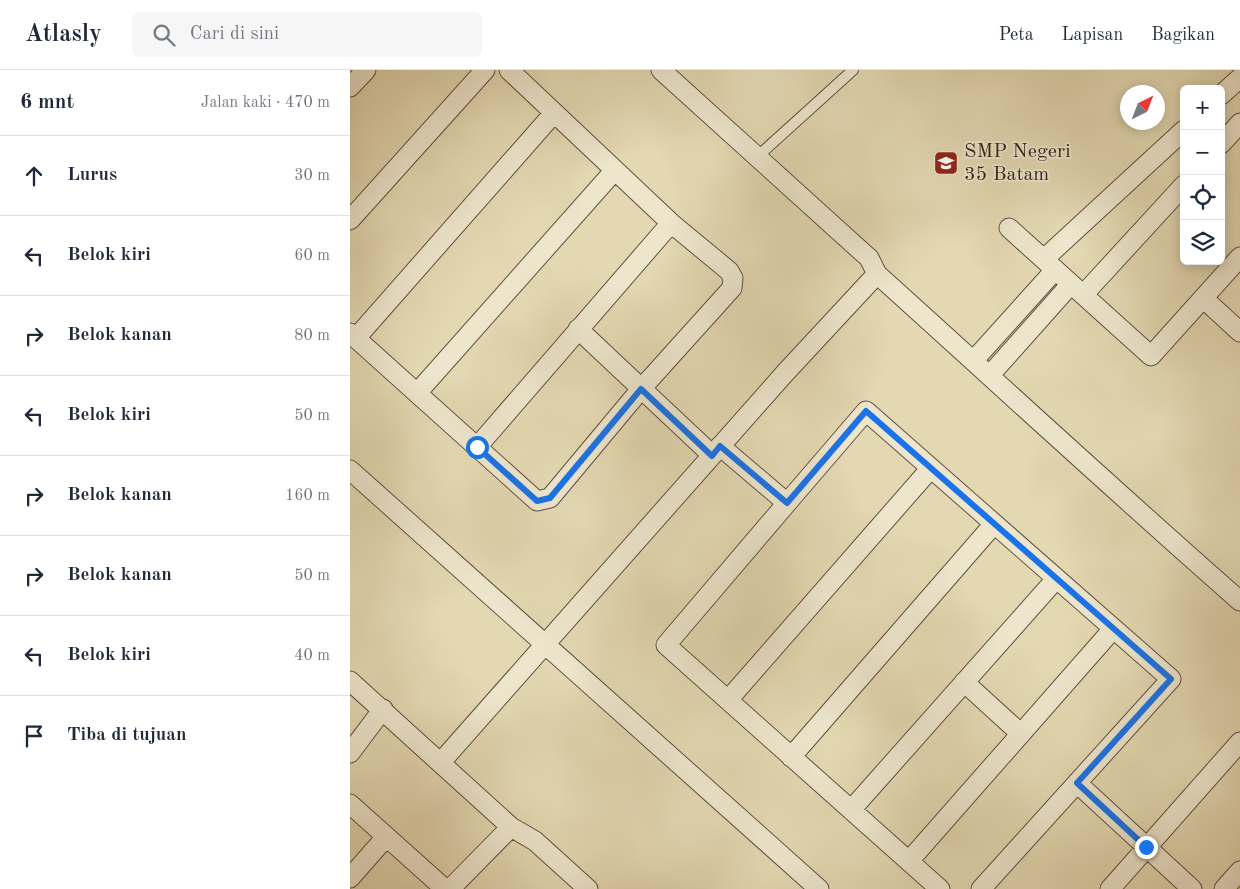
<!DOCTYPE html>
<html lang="id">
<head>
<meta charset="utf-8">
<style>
	body { margin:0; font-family:"Old Standard TT",serif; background:#f6f6f7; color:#1f2937 }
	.controls { position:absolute; right:15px; top:15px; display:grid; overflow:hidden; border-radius:8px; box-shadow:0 2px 12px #0003 }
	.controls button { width:45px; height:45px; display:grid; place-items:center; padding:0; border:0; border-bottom:1px solid #e0e1e3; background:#fff; color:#1f2937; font:25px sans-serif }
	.compass { position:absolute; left:770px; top:15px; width:45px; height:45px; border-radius:50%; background:#fff; box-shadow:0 2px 12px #0003; rotate:42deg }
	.stop { position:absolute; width:15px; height:15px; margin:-11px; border:4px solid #1a73e8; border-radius:50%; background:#fff }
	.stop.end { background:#1a73e8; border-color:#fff; box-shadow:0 1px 5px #0008 }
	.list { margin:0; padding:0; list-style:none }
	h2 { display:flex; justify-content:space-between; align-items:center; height:65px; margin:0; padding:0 20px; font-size:21px }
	h2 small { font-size:16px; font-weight:400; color:#747a83 }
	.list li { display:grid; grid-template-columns:32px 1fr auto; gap:15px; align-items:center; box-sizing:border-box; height:80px; padding:0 20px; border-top:1px solid #e0e1e3 }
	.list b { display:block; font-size:19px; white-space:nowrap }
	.list em { font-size:16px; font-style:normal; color:#747a83 }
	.icon { flex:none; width:28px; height:28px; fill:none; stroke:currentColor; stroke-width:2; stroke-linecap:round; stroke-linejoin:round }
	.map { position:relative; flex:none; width:890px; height:819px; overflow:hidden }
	header { display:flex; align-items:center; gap:30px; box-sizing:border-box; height:70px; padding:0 25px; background:#fff; border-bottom:1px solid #e0e1e3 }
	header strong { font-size:24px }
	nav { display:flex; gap:28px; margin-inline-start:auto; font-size:18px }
	.search { width:350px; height:45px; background:#f6f6f7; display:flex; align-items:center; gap:12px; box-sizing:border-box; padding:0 18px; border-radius:8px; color:#747a83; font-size:19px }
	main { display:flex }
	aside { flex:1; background:#fff }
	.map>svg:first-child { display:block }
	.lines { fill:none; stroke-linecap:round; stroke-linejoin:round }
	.lane-casing { stroke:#60513f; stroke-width:12 }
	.street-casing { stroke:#60513f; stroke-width:21 }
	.lane { stroke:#ede6cd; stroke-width:10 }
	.street { stroke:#ede6cd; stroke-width:19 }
	.route { stroke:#1a73e8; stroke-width:6 }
	.labels { text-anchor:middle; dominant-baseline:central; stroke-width:4; stroke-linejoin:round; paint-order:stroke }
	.poi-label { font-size:20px; fill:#352419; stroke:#ede6cd; text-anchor:start }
</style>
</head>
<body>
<header>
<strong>Atlasly</strong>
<div class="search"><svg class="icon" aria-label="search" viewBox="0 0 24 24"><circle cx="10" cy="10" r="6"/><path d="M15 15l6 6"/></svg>Cari di sini</div>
<nav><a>Peta</a><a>Lapisan</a><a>Bagikan</a></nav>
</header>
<main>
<aside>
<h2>6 mnt<small>Jalan kaki · 470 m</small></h2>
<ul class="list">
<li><svg class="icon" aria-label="ahead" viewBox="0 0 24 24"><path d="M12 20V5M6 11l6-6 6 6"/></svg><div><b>Lurus</b></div><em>30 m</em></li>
<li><svg class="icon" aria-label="left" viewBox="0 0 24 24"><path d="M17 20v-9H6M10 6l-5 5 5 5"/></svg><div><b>Belok kiri</b></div><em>60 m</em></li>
<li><svg class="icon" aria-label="right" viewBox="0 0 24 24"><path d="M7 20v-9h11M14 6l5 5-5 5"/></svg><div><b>Belok kanan</b></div><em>80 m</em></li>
<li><svg class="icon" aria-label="left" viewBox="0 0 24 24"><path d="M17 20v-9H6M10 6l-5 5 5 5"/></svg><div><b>Belok kiri</b></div><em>50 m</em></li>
<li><svg class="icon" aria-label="right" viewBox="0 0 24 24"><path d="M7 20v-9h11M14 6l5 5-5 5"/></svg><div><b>Belok kanan</b></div><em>160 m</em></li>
<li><svg class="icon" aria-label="right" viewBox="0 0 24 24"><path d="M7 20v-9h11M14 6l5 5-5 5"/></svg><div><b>Belok kanan</b></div><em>50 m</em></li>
<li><svg class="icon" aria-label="left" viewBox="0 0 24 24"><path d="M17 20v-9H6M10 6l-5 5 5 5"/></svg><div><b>Belok kiri</b></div><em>40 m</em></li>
<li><svg class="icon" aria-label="arrive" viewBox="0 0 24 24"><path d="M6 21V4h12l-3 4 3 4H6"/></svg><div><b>Tiba di tujuan</b></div></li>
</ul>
</aside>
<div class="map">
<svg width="890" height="819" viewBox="0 0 890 819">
	<rect width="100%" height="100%" fill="#e3d8b2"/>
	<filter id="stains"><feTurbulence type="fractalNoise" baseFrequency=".004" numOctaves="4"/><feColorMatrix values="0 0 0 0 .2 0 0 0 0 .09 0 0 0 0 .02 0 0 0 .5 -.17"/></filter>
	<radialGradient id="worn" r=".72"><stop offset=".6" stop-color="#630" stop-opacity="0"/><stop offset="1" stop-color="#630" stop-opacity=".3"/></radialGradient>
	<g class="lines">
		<defs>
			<path id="lane" d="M407 87 503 0"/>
			<path id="street" d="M311 0 510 180 519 188 527 204C648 313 768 424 890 531
				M0 17 16 0
				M871 25 890 8
				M871 74 890 53
				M0 150 135 0
				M659 158 801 286 890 187
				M694 189 834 60
				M733 225 834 115
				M853 228 890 262
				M228 259 362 385
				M0 263 187 431 200 428 291 319 382 218 383 208 379 201 321 153 159 0
				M6 268 204 43
				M624 290 705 200
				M640 305 721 214
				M67 323 265 100
				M370 376 437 433 516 341 821 609 631 819
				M127 377 321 153
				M0 400 469 819
				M437 433 316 575 590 819
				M0 611 161 757 185 771 238 819
				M614 612 671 664
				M378 630 581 398
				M0 683 33 639
				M441 687 644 454
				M91 692 435 303 527 204
				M727 713 842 819
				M0 734 95 819
				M501 740 706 509
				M559 791 763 559
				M0 808 36 767
				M100 819 161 757
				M760 819 890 672
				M874 819 890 801"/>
		</defs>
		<!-- lane casing -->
		<use href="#lane" class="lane-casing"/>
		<!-- street casing -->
		<use href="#street" class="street-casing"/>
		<!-- lane -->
		<use href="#lane" class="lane"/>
		<!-- street -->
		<use href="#street" class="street"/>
	</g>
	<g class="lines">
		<!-- route -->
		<path class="route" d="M127 377 187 431 200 428 291 319 362 386 370 376 437 433 516 341 821 609 727 713 796 777"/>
	</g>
	<!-- icons -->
	<defs>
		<symbol id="school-square" viewBox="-11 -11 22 22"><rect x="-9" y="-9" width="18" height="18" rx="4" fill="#8f2418" stroke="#ede6cd"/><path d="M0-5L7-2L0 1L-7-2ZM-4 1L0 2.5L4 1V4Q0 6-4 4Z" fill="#fff"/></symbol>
	</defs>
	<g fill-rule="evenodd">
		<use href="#school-square" x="582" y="79" width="28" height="28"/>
	</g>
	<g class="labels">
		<!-- poi labels -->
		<g class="poi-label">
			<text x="614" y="82">SMP Negeri<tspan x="614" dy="23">35 Batam</tspan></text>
		</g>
	</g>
	<rect width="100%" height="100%" filter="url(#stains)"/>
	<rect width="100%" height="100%" fill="url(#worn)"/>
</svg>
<div class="controls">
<button>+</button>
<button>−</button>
<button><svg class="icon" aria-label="locate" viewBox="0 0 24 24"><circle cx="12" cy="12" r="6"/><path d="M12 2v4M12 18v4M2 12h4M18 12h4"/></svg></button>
<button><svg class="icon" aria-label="layers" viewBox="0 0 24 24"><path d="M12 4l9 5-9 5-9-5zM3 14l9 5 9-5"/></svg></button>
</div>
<svg class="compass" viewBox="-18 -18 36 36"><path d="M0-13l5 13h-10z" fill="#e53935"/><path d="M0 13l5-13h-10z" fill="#747a83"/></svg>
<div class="stop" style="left:127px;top:377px"></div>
<div class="stop end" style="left:796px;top:777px"></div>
</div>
</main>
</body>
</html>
